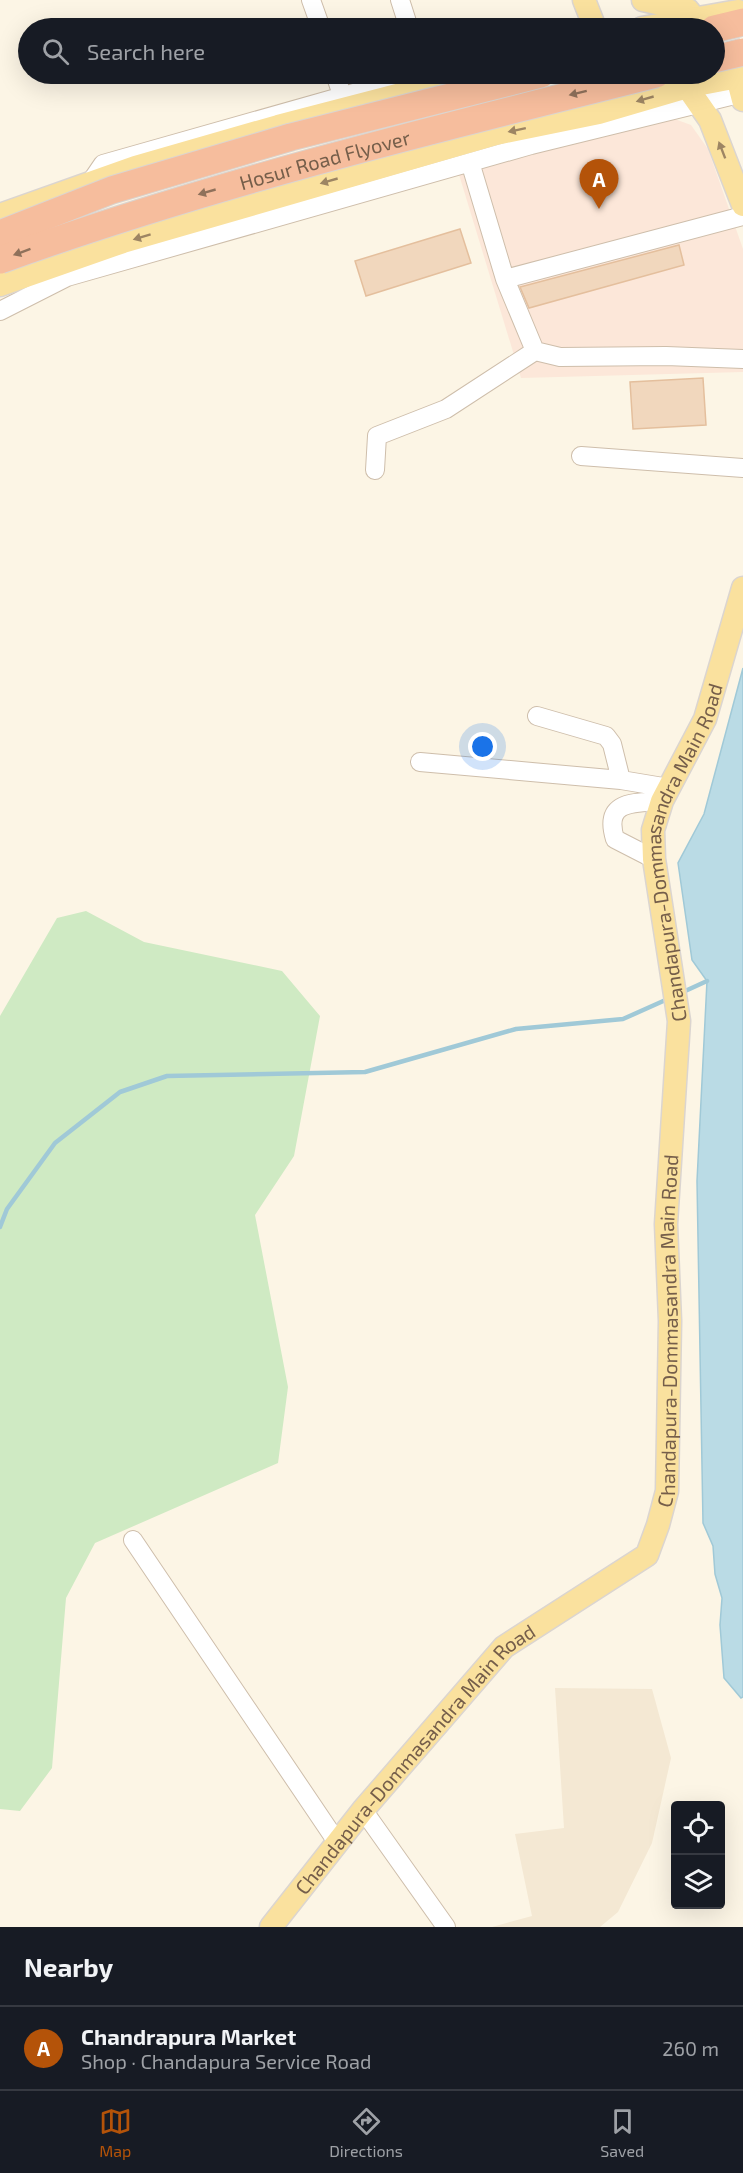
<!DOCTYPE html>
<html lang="en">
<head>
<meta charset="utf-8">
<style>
	body { margin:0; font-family:"Exo 2",sans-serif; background:#20242c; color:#f1f3f6 }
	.controls { position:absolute; right:18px; bottom:18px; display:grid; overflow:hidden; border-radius:6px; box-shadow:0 6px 24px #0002 }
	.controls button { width:54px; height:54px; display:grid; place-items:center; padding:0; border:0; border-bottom:2px solid #363941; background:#171b24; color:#f1f3f6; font:30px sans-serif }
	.you { position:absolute; left:483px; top:747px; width:21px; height:21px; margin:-15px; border:4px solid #fff; border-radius:50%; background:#1a73e8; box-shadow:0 0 0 9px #1a73e833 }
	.badge { display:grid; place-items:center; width:39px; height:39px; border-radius:50%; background:#b45309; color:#fff; font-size:20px; font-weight:700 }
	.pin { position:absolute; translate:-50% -50px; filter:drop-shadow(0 2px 3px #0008) }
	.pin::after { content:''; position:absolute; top:32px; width:21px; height:18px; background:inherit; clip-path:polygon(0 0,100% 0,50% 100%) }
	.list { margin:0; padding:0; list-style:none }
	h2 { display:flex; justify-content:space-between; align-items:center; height:78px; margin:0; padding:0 24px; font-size:26px }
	h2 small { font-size:20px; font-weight:400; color:#9ea1a6 }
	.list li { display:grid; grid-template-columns:39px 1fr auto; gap:18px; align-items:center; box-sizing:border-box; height:84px; padding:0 24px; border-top:2px solid #363941 }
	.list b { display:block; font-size:22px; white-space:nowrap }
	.list p { margin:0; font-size:20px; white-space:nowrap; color:#9ea1a6 }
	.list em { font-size:20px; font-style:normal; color:#9ea1a6 }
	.icon { flex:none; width:33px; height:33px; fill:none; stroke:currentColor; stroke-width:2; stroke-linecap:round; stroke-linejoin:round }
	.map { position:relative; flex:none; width:743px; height:1927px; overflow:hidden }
	.search { position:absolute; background:#171b24; box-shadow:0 6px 24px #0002; left:18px; right:18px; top:18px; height:66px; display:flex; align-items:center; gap:15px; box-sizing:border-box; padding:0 21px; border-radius:33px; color:#9ea1a6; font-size:22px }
	.sheet { height:162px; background:#171b24 }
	nav { display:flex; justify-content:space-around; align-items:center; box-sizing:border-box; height:84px; border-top:2px solid #363941; background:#171b24; font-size:16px; color:#9ea1a6 }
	nav a { display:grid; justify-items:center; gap:3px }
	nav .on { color:#b45309 }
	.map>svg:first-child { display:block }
	.residential { fill:#f4e8d3 }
	.commercial { fill:#fce7d9 }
	.green { fill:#cfeac3 }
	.water { fill:#badbe5; stroke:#a0c9d7; stroke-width:1.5 }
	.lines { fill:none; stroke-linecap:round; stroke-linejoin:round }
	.stream { stroke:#a0c9d7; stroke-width:4.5 }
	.building { fill:#f1d7bd; stroke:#e4bf9d; stroke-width:1.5 }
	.minor-casing { stroke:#cebeab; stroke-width:20 }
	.major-casing { stroke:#dbd5d0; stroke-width:25 }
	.highway-casing { stroke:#dbd5d0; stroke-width:29 }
	.minor { stroke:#fff; stroke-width:18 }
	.major { stroke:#fae19e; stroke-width:22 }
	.highway { stroke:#f6bd9d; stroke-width:27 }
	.highway-bridge-casing { stroke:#dbd5d0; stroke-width:29; stroke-linecap:butt }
	.highway-bridge { stroke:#f6bd9d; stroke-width:27 }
	.oneway { fill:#8f715b }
	.oneway2 { fill:#9d8563 }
	.labels { text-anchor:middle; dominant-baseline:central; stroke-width:5; stroke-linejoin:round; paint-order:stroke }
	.street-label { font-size:20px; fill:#755e4a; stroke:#fff9eb }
</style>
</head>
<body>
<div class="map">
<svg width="743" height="1927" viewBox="0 0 743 1927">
	<rect width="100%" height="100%" fill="#fcf5e5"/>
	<!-- residential -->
	<path class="residential" d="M555 1688 652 1689 671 1758 652 1843 618 1912 600 1927H492L532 1916 515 1834 564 1828Z"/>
	<!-- commercial -->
	<path class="commercial" d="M669 117 691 125 708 149 743 249V372L521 378 457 168Z"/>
	<!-- green -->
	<path class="green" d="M86 911 144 942 282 971 320 1016 294 1156 255 1215 288 1387 278 1463 95 1543 66 1598 52 1768 20 1811 0 1809V1016L57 918Z"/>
	<!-- water -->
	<path class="water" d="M743 668V1697L741 1698 724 1678 720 1625 722 1598 715 1574 713 1546 703 1523 697 1181 707 981 692 960 678 863 704 814Z"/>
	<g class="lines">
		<!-- stream -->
		<path class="stream" d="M683 992 707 981
			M0 1227 7 1209 55 1143 120 1092 167 1076 365 1072 516 1029 623 1019 670 998"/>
	</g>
	<!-- building -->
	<path class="building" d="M460 229 471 263 366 296 355 261Z
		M679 245 684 265 529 308 520 287Z
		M703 378 706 425 633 429 630 382Z"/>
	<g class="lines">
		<defs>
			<path id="minor" d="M311 0 321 28
				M400 0 409 28
				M335 74 342 95
				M470 162 505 279 535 351
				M90 183 103 164 421 74
				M38 271 67 277 531 145 743 93
				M505 279 743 216
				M0 311 67 277
				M581 456 743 468
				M375 470 377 436 446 409 535 351 560 357 666 356 743 359
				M537 716 606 736 612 744 621 780
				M420 762 621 780 669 788
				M654 859 615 839C603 800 634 803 662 801
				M133 1540 337 1842
				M363 1810 446 1927"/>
			<g id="major">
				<path d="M584 0 595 28"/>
				<path d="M643 0 688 10 696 20"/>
				<path d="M642 28 738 11"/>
				<path d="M729 66 737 77 743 100"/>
				<path d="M687 87 710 120 743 205"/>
				<path d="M0 215 135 167 278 126 478 74"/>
				<path d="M0 285 123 242 496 134 599 113 691 86 743 76"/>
				<path id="s1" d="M271 1927 363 1810 504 1647 647 1555 658 1525 667 1491 670 1321 666 1224 679 1021 654 859 653 830 662 801 705 719 743 588"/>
			</g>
			<path id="highway" d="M714 29 743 22"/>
		</defs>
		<!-- minor casing -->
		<use href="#minor" class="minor-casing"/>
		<!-- major casing -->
		<use href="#major" class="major-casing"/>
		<!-- highway casing -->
		<use href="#highway" class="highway-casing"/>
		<!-- minor -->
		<use href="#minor" class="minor"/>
		<!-- major -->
		<use href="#major" class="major"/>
		<!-- highway -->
		<use href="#highway" class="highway"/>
		<defs>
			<g id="highway-bridge">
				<path d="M714 59 743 52"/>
				<path d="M0 234 112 190 291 137 541 74"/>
				<path id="s2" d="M0 260C214 183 435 129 656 74"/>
			</g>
		</defs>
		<!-- highway-bridge casing -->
		<use href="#highway-bridge" class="highway-bridge-casing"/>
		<!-- highway-bridge -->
		<use href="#highway-bridge" class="highway-bridge"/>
	</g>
	<!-- one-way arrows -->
	<defs><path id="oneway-solid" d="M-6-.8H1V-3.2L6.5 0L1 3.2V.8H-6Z" transform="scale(1.5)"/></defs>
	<g class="oneway">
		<use href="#oneway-solid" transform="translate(578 93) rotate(166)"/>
		<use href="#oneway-solid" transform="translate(207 192) rotate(164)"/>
		<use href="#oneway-solid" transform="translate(22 252) rotate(160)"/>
	</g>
	<g class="oneway2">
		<use href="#oneway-solid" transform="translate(645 99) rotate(164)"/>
		<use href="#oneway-solid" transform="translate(517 130) rotate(168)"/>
		<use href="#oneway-solid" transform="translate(722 150) rotate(-111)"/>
		<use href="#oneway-solid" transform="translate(329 181) rotate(164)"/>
		<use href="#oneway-solid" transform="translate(142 237) rotate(163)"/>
	</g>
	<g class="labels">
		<!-- street labels -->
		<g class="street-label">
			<text stroke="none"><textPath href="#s2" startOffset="340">Hosur Road Flyover</textPath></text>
			<text stroke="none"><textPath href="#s1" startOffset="1248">Chandapura-Dommasandra Main Road</textPath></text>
			<text stroke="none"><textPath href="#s1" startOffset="762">Chandapura-Dommasandra Main Road</textPath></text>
			<text stroke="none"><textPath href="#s1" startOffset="222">Chandapura-Dommasandra Main Road</textPath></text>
		</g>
	</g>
</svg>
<div class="controls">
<button><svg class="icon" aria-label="locate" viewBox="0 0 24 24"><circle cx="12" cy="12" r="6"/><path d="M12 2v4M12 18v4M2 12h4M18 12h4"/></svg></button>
<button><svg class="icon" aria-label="layers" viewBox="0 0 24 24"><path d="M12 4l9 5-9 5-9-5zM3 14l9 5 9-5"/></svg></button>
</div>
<div class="you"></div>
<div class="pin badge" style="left:599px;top:209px">A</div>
<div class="search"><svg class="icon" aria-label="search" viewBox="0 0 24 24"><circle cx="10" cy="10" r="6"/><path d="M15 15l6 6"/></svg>Search here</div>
</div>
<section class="sheet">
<h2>Nearby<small></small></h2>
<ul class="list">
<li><span class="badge">A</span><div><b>Chandrapura Market</b><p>Shop · Chandapura Service Road</p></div><em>260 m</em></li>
</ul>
</section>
<nav>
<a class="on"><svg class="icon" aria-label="map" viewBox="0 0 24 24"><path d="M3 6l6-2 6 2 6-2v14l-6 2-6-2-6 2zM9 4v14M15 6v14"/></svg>Map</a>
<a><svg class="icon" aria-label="directions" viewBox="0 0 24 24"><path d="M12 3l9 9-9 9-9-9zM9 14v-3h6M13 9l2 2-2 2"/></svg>Directions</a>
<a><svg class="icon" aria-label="saved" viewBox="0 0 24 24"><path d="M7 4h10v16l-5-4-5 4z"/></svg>Saved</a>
</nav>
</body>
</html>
